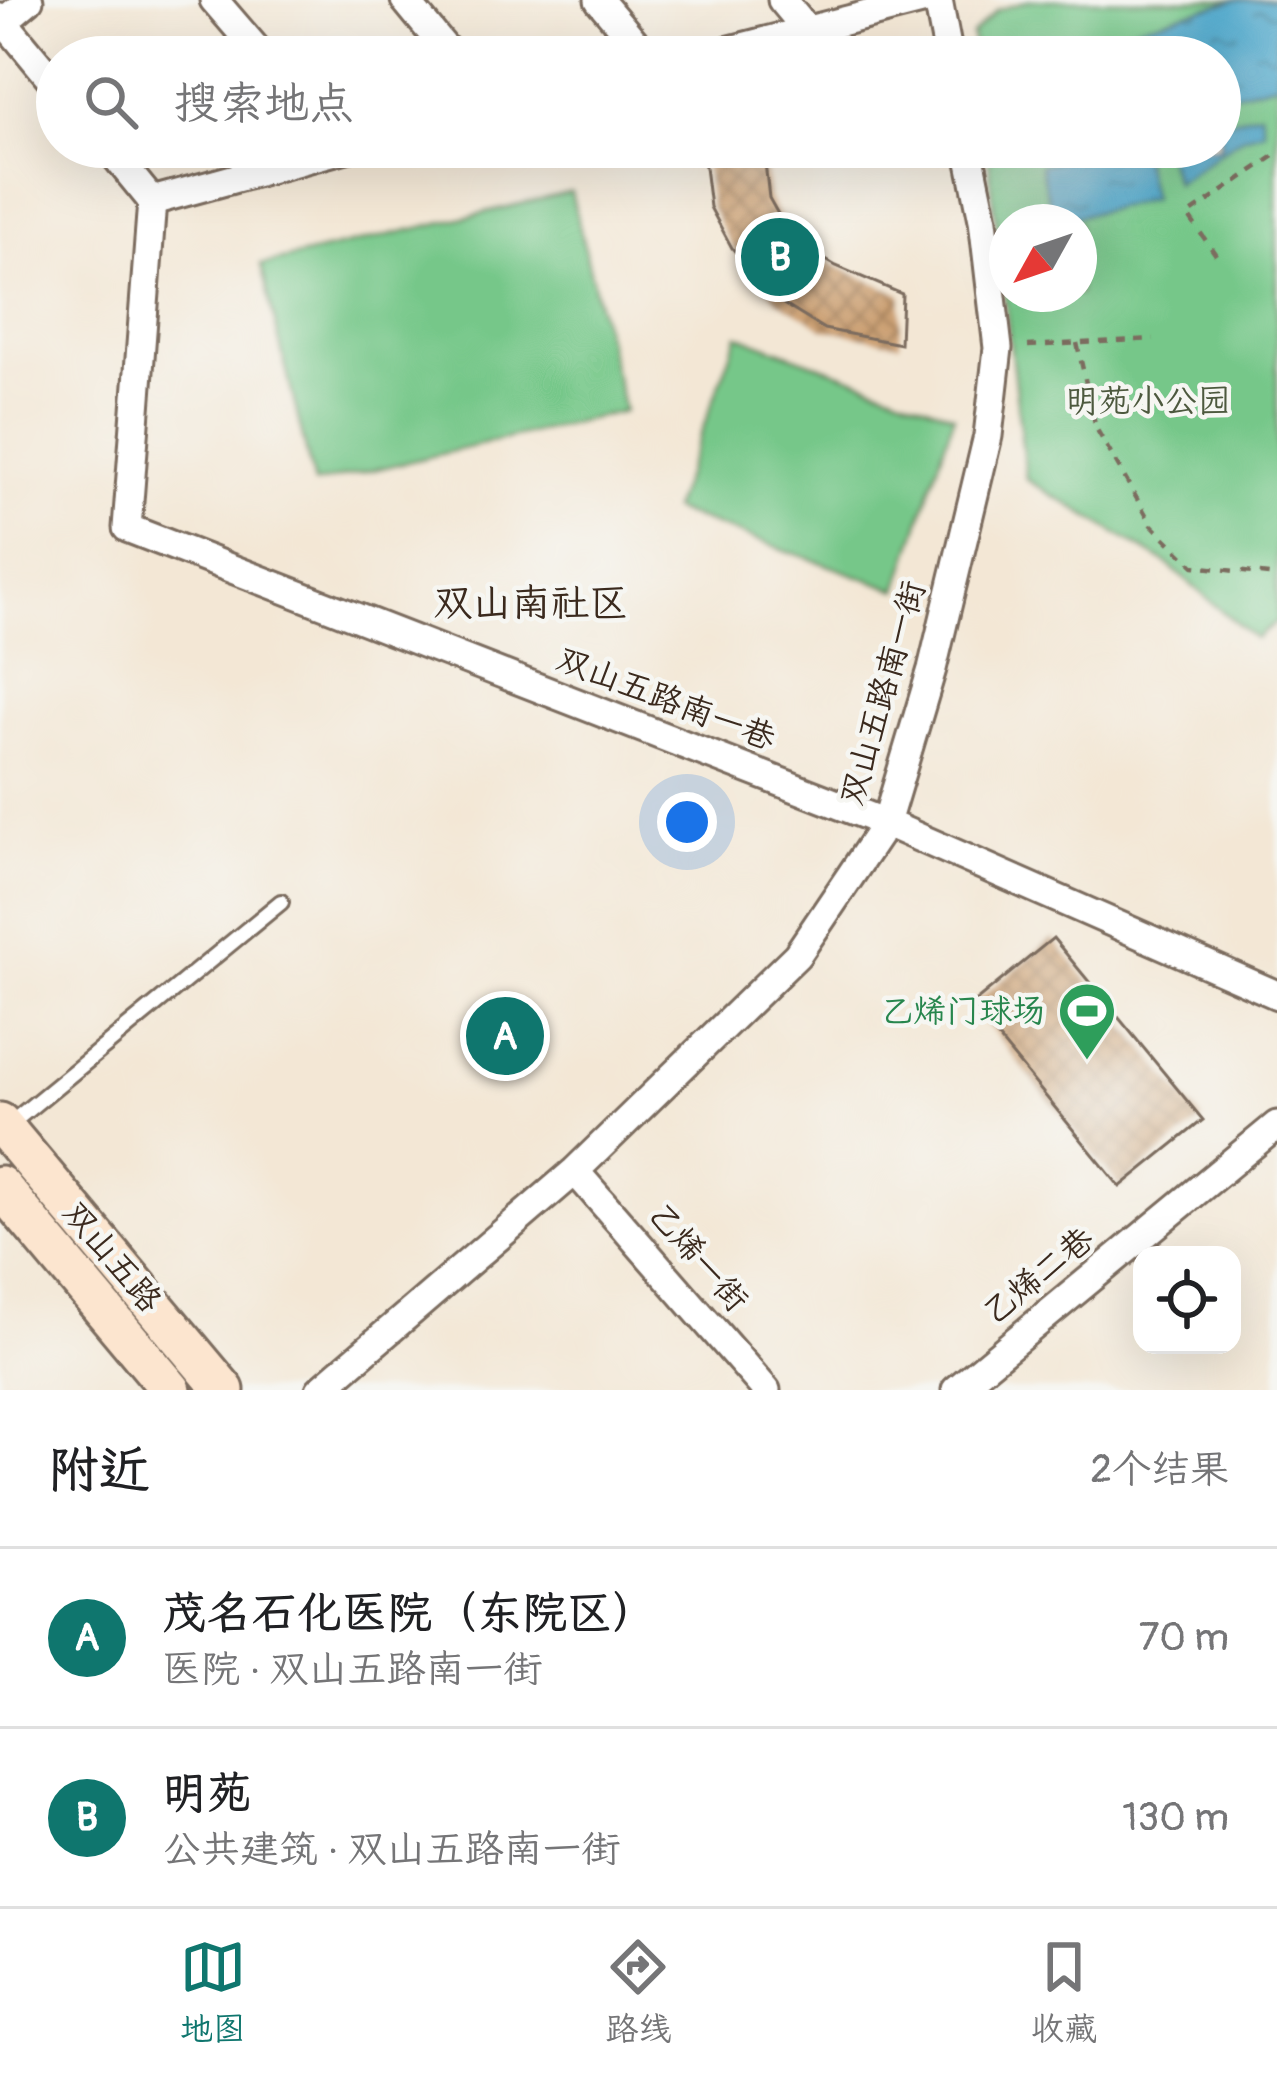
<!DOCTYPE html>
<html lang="zh">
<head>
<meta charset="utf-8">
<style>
	body { margin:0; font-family:Pangolin,"LXGW WenKai TC",sans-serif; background:#f2f2f2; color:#202124 }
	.controls { position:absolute; right:36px; bottom:36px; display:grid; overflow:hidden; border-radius:24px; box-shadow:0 12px 48px #0002 }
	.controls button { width:108px; height:108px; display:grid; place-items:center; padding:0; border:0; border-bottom:3px solid #e0e0e0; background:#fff; color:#202124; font:60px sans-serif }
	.compass { position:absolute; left:989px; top:204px; width:108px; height:108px; border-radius:50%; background:#fff; box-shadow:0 12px 48px #0002; rotate:230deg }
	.you { position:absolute; left:687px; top:822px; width:42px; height:42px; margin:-30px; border:9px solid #fff; border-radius:50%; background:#1a73e8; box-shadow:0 0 0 18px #1a73e833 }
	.badge { display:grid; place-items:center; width:78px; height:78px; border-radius:50%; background:#0f766e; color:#fff; font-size:39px; font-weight:700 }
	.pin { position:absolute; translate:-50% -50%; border:6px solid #fff; box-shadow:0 3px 12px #0006 }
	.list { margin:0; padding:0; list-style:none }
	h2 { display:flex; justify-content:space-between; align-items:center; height:156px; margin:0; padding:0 48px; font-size:51px }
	h2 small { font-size:39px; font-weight:400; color:#757577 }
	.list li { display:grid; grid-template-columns:78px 1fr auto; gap:36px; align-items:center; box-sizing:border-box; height:180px; padding:0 48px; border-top:3px solid #e0e0e0 }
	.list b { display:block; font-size:45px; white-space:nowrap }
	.list p { margin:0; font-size:39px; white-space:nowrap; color:#757577 }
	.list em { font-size:39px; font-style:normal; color:#757577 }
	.icon { flex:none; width:66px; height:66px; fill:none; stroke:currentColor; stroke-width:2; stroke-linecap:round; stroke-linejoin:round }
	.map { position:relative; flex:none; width:1277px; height:1390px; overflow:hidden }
	.search { position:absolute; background:#fff; box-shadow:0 12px 48px #0002; left:36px; right:36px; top:36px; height:132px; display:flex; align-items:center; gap:30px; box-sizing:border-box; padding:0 42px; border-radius:66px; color:#757577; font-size:45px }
	.sheet { height:516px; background:#fff }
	nav { display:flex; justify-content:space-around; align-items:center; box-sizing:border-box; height:168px; border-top:3px solid #e0e0e0; background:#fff; font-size:33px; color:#757577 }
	nav a { display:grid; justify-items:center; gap:6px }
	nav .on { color:#0f766e }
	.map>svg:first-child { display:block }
	.green { fill:#76c789; stroke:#587854; stroke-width:3; fill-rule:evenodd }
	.water { fill:url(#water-ripples); stroke:#436874; stroke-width:3 }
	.building { fill:url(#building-cross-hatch) }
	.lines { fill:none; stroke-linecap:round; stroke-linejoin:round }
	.lane-casing { stroke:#7b6c5e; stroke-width:20 }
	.street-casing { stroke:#7b6c5e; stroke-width:33 }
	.secondary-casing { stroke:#7b6c5e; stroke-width:45 }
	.path { stroke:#7b6c5e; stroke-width:4.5; stroke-dasharray:9 9; stroke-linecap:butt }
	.lane { stroke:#fff; stroke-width:14 }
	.street { stroke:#fff; stroke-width:27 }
	.secondary { stroke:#fce5cf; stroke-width:39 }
	.labels { text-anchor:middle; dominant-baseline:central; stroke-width:9; stroke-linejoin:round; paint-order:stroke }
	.park-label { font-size:33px; fill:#4d593e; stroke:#f6f6f2 }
	.street-label { font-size:33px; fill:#3b2a1e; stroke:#f6f6f2 }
	.leisure-label { font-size:33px; fill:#27864d; stroke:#f6f6f2; text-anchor:end }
	.quarter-label { font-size:39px; fill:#3b2a1e; stroke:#f6f6f2 }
</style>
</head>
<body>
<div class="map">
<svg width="1277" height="1390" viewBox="0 0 1277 1390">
	<defs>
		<pattern id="water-ripples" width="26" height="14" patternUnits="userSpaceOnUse" patternTransform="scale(3)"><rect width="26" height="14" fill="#4ba5c9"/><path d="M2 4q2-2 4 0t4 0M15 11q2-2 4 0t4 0" fill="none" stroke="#4087a3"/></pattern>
		<pattern id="building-cross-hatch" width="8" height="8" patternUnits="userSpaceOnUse" patternTransform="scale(3)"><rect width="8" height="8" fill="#cca175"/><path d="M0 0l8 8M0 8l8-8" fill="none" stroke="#a7835f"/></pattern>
	</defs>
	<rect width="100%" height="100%" fill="#f6f6f2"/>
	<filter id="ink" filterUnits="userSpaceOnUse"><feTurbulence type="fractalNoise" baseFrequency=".00833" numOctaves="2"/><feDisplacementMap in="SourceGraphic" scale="24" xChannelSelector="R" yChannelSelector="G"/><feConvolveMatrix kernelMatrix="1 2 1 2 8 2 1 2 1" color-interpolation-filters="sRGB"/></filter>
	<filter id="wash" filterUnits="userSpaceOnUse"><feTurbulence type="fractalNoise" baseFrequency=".004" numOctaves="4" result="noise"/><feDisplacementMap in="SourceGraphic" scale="48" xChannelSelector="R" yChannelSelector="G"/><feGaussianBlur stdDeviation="2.7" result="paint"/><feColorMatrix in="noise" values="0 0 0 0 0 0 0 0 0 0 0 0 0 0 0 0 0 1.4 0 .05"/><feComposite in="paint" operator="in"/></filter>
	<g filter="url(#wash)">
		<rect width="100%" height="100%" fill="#f3e7d5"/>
		<!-- green -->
		<path class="green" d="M1031 0H1277V622L1255 639 1167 564 1026 479 987 147H1220V57H975L972 35 997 10ZM1007 222H1079V294H1007Z
			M571 192 624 411 314 484 261 265Z
			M738 335 954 415 898 590 672 510Z"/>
		<!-- water -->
		<path class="water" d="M1236 0H1277V83L1220 97V57H1076L1073 44Z
			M1260 112 1264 130 1243 136 1175 183 1164 147H1220V123Z
			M1117 147H1140L1152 199 1054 222 1040 165Z"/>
		<g id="blocks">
			<!-- building -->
			<path class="building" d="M764 154 769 198 793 241 836 266 902 294 900 344 824 329 777 300 732 248 710 207 704 159Z
				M1053 938 1203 1120 1120 1187 971 1005Z"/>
		</g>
	</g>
	<g filter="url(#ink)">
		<use href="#blocks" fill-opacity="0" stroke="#7b6c5e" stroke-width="3"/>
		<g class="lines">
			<defs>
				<path id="lane" d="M9 1125 281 902"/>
				<path id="street" d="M214 0 263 57
					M405 0 452 57
					M599 0 647 57
					M782 0 807 30
					M938 0 949 57
					M0 17 57 86
					M4 21 29 0
					M703 57 926 0
					M108 147 152 201 350 147
					M152 201 127 528 886 823 1277 995
					M575 1171 766 1390
					M320 1390 575 1171 797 955 886 823 932 669 988 436 998 348 983 220 968 147
					M956 1390 1277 1125"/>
				<path id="secondary" d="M0 1123 224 1390
					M0 1186 171 1390"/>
			</defs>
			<!-- lane casing -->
			<use href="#lane" class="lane-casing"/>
			<!-- street casing -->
			<use href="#street" class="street-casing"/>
			<!-- secondary casing -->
			<use href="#secondary" class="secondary-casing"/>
			<!-- path -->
			<path class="path" d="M1216 255 1188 215 1277 154
				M1077 343 1096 428 1152 525 1194 566 1277 576
				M1028 346 1154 339"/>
			<!-- lane -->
			<use href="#lane" class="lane"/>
			<!-- street -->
			<use href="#street" class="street"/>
			<!-- secondary -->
			<use href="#secondary" class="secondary"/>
		</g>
	</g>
	<!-- icons -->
	<defs>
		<symbol id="stadium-pin" viewBox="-11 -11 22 30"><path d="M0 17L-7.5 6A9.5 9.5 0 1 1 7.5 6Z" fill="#2e9e5b" stroke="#f6f6f2"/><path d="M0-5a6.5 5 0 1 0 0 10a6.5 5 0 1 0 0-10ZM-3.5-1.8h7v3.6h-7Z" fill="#fff"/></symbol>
	</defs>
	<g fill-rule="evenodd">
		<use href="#stadium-pin" x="1054" y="978" width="66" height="90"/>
	</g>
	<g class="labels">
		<!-- park labels -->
		<g class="park-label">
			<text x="1148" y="401">明苑小公园</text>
		</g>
		<!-- street labels -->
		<g class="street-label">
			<text transform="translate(883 693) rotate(-74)">双山五路南一街</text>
			<text transform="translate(666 699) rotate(21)">双山五路南一巷</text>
			<text transform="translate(112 1257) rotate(50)">双山五路</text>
			<text transform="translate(698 1257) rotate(49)">乙烯一街</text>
			<text transform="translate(1038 1276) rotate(-39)">乙烯二巷</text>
		</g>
		<!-- leisure labels -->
		<g class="leisure-label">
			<text x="1045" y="1011">乙烯门球场</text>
		</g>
		<!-- quarter labels -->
		<g class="quarter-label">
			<text x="531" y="603">双山南社区</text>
		</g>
	</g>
</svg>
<div class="controls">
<button><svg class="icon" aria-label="locate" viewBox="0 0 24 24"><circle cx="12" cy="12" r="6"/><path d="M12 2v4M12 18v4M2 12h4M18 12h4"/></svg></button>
</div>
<svg class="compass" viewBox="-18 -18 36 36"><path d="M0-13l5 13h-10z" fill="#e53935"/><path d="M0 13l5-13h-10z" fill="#757577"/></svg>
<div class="you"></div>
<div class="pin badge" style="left:505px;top:1036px">A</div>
<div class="pin badge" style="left:780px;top:257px">B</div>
<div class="search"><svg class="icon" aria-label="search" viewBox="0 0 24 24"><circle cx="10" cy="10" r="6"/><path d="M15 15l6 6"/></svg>搜索地点</div>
</div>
<section class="sheet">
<h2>附近<small>2个结果</small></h2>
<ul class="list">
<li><span class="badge">A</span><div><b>茂名石化医院（东院区）</b><p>医院 · 双山五路南一街</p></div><em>70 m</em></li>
<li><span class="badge">B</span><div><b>明苑</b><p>公共建筑 · 双山五路南一街</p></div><em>130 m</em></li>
</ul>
</section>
<nav>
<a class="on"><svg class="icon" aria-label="map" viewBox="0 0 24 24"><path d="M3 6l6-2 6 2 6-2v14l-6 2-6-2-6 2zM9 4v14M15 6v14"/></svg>地图</a>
<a><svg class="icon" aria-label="directions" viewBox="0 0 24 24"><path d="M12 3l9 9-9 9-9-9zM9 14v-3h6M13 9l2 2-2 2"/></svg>路线</a>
<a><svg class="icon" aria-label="saved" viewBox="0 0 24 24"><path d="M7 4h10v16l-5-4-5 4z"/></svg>收藏</a>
</nav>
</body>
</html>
